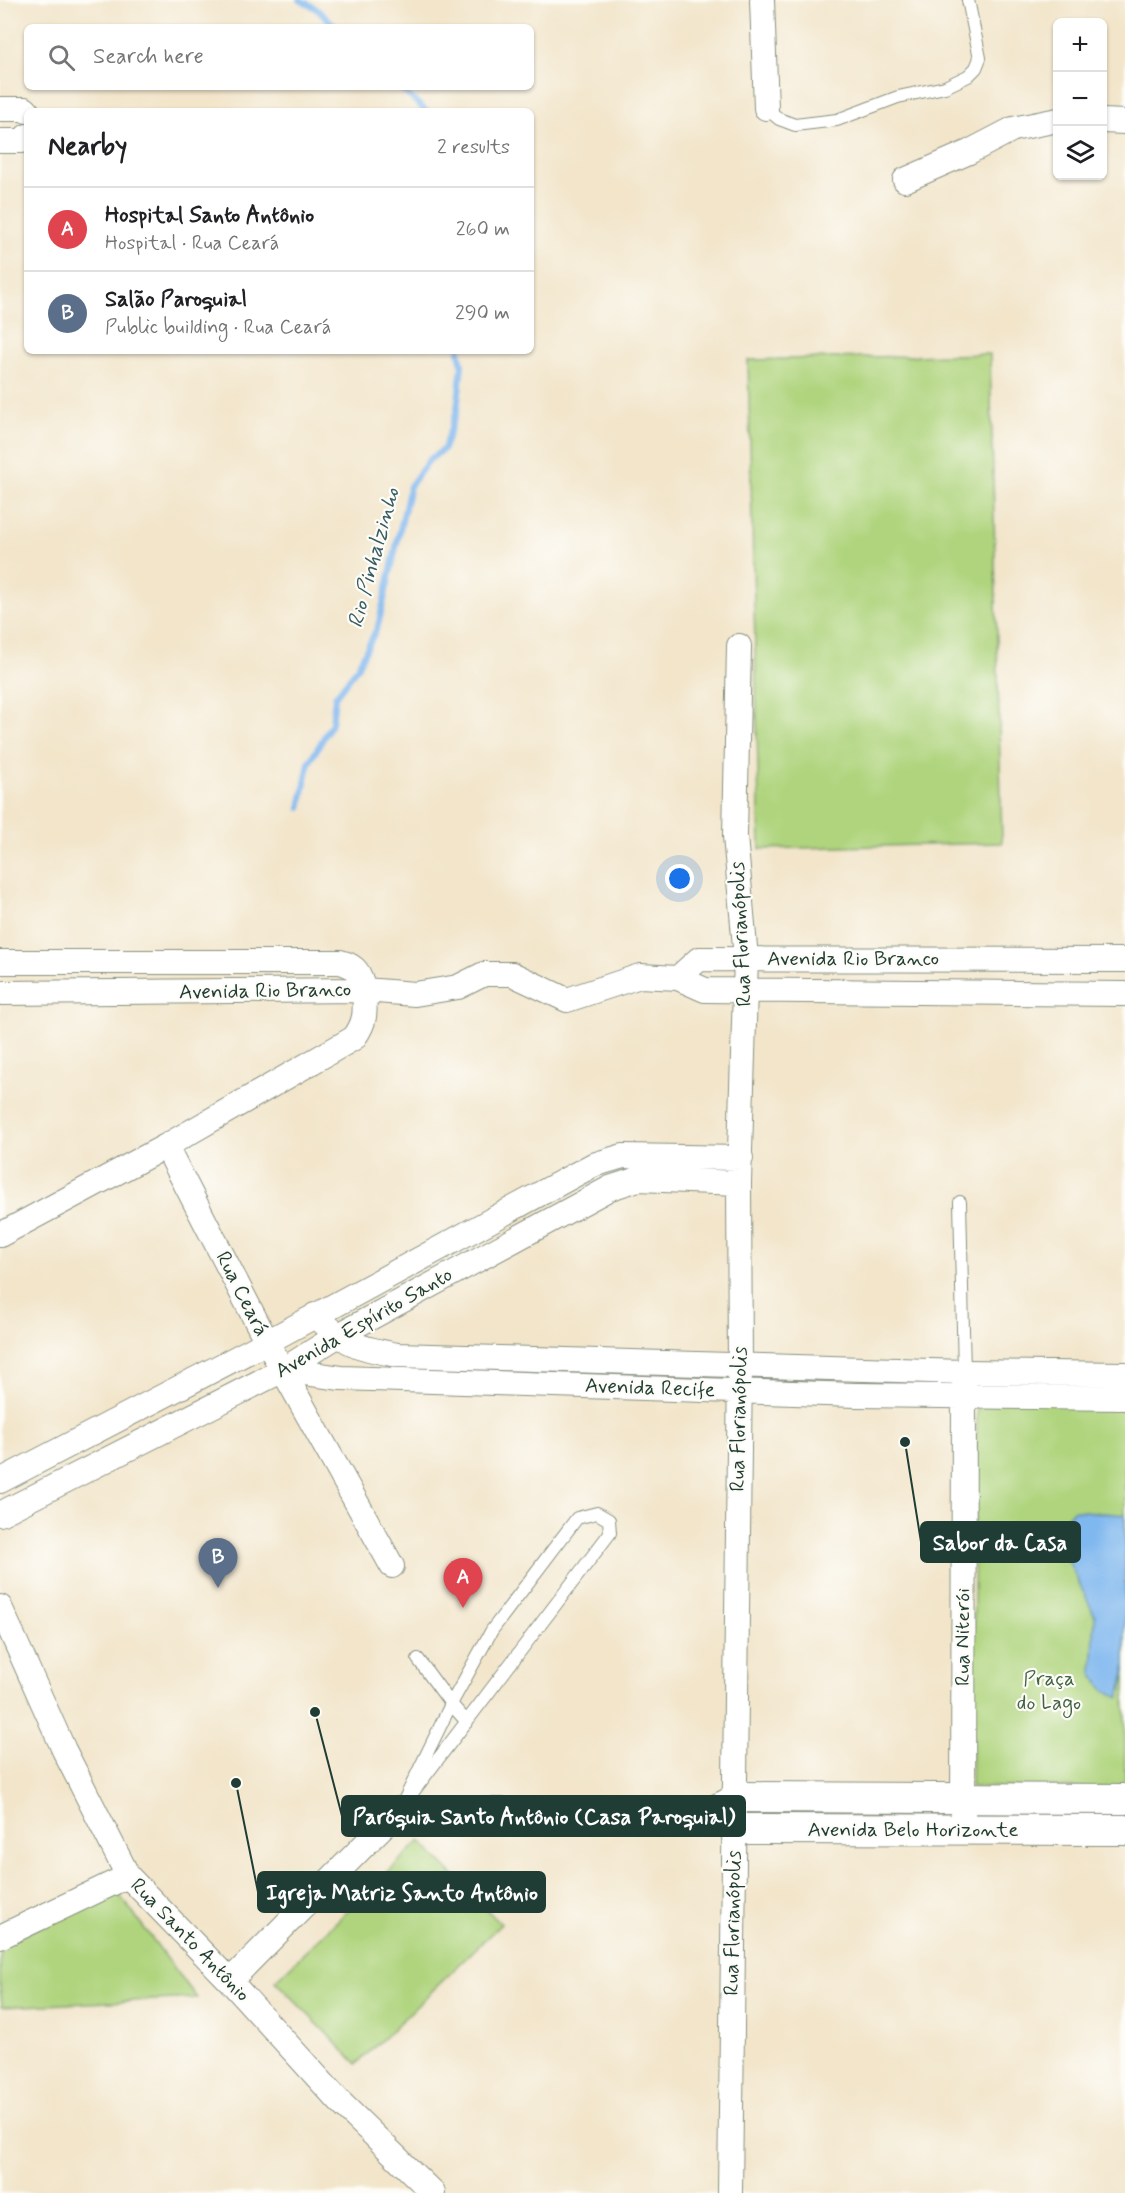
<!DOCTYPE html>
<html lang="en">
<head>
<meta charset="utf-8">
<style>
	body { margin:0; font-family:Mynerve,sans-serif; background:#f2f2f2; color:#202124 }
	.controls { position:absolute; right:18px; top:18px; display:grid; overflow:hidden; border-radius:9px; box-shadow:0 2px 4px #0004 }
	.controls button { width:54px; height:54px; display:grid; place-items:center; padding:0; border:0; border-bottom:2px solid #e0e0e0; background:#fff; color:#202124; font:30px sans-serif }
	.you { position:absolute; left:680px; top:879px; width:21px; height:21px; margin:-15px; border:4px solid #fff; border-radius:50%; background:#1a73e8; box-shadow:0 0 0 9px #1a73e833 }
	.badge { display:grid; place-items:center; width:39px; height:39px; border-radius:50%; background:#1f6fb2; color:#fff; font-size:20px; font-weight:700 }
	.pin { position:absolute; translate:-50% -50px; filter:drop-shadow(0 2px 3px #0008) }
	.pin::after { content:''; position:absolute; top:32px; width:21px; height:18px; background:inherit; clip-path:polygon(0 0,100% 0,50% 100%) }
	.list { margin:0; padding:0; list-style:none }
	h2 { display:flex; justify-content:space-between; align-items:center; height:78px; margin:0; padding:0 24px; font-size:26px }
	h2 small { font-size:20px; font-weight:400; color:#757577 }
	.list li { display:grid; grid-template-columns:39px 1fr auto; gap:18px; align-items:center; box-sizing:border-box; height:84px; padding:0 24px; border-top:2px solid #e0e0e0 }
	.list b { display:block; font-size:22px; white-space:nowrap }
	.list p { margin:0; font-size:20px; white-space:nowrap; color:#757577 }
	.list em { font-size:20px; font-style:normal; color:#757577 }
	.icon { flex:none; width:33px; height:33px; fill:none; stroke:currentColor; stroke-width:2; stroke-linecap:round; stroke-linejoin:round }
	.map { position:relative; flex:none; width:1125px; height:2193px; overflow:hidden }
	.search { position:absolute; background:#fff; box-shadow:0 2px 4px #0004; left:24px; top:24px; width:510px; height:66px; display:flex; align-items:center; gap:15px; box-sizing:border-box; padding:0 21px; border-radius:9px; color:#757577; font-size:22px }
	.panel { position:absolute; background:#fff; box-shadow:0 2px 4px #0004; left:24px; top:108px; width:510px; height:246px; border-radius:9px }
	.map>svg:first-child { display:block }
	.green { fill:#afd47d; stroke:#678858; stroke-width:1.5 }
	.water { fill:#7fb7ef; stroke:#4f7a92; stroke-width:1.5 }
	.lines { fill:none; stroke-linecap:round; stroke-linejoin:round }
	.stream { stroke:#7fb7ef; stroke-width:6 }
	.service-casing { stroke:#88917f; stroke-width:14 }
	.minor-casing { stroke:#88917f; stroke-width:26 }
	.tertiary-casing { stroke:#88917f; stroke-width:32 }
	.service { stroke:#fff; stroke-width:12 }
	.minor { stroke:#fff; stroke-width:24 }
	.tertiary { stroke:#fff; stroke-width:30 }
	.labels { text-anchor:middle; dominant-baseline:central; stroke-width:4.5; stroke-linejoin:round; paint-order:stroke }
	.street-label { font-size:21px; fill:#1f3d34; stroke:#fdfcf7 }
	.park-label { font-size:21px; fill:#436346; stroke:#fdfcf7 }
	.water-label { font-size:22px; font-style:italic; fill:#375c63; stroke:#fdfcf7 }
	.leader { fill:none; stroke:#1f3d34; stroke-width:2 }
	.callout-dot { fill:#1f3d34; stroke:#fdfcf7; stroke-width:2 }
	.callout { fill:#1f3d34; stroke:#1f3d34; stroke-width:2 }
	.callout-label { font-size:22px; text-anchor:middle; font-weight:bold; fill:#fff }
</style>
</head>
<body>
<div class="map">
<svg width="1125" height="2193" viewBox="0 0 1125 2193">
	<rect width="100%" height="100%" fill="#fdfcf7"/>
	<filter id="ink" filterUnits="userSpaceOnUse"><feTurbulence type="fractalNoise" baseFrequency=".0167" numOctaves="2"/><feDisplacementMap in="SourceGraphic" scale="12" xChannelSelector="R" yChannelSelector="G"/><feConvolveMatrix kernelMatrix="1 2 1 2 8 2 1 2 1" color-interpolation-filters="sRGB"/></filter>
	<filter id="wash" filterUnits="userSpaceOnUse"><feTurbulence type="fractalNoise" baseFrequency=".008" numOctaves="4" result="noise"/><feDisplacementMap in="SourceGraphic" scale="24" xChannelSelector="R" yChannelSelector="G"/><feGaussianBlur stdDeviation="1.35" result="paint"/><feColorMatrix in="noise" values="0 0 0 0 0 0 0 0 0 0 0 0 0 0 0 0 0 1.4 0 .05"/><feComposite in="paint" operator="in"/></filter>
	<g filter="url(#wash)">
		<rect width="100%" height="100%" fill="#f2e5ca"/>
		<!-- green -->
		<path class="green" d="M990 354 1002 843 760 849 748 360Z
			M977 1398 1125 1400V1788L971 1787Z
			M420 1841 501 1924 357 2064 275 1981Z
			M117 1892 197 1998 2 2007 0 1988V1945Z"/>
		<!-- water -->
		<path class="water" d="M1073 1510 1125 1515V1673L1119 1698 1103 1689 1092 1673 1095 1616 1060 1544 1061 1524Z"/>
		<g class="lines">
			<!-- stream -->
			<path class="stream" d="M300 0 314 7 337 27
				M399 87 426 111
				M300 808 309 763 332 723 335 697 357 668 378 626 410 486 429 460 444 449 457 410 462 365 459 351"/>
		</g>
	</g>
	<g filter="url(#ink)">
		<g class="lines">
			<defs>
				<path id="service" d="M766 108 779 119 795 125 837 120 898 97 945 87 968 76 976 68 980 58 968 0
					M960 1202 964 1372
					M597 1513 609 1520 610 1533 400 1809 451 1704 492 1630 577 1518Z
					M418 1659 451 1704 467 1722"/>
				<path id="minor" d="M762 0 766 108
					M0 109H25L27 111
					M1102 121 1125 122
					M0 141H22L27 136
					M905 180 969 152 1013 129 1058 120
					M0 962H340C357 966 360 974 364 990L0 993
					M678 978 699 959 1125 960
					M166 1146 267 1342 392 1566
					M0 1235 166 1146 354 1038C367 1020 365 1011 364 990L415 994 458 987 484 974H512L567 1000 640 976 678 978 705 990 1125 994
					M315 1315C345 1344 357 1348 398 1355L964 1372 1125 1374
					M283 1370 341 1378 856 1395 1125 1398
					M0 1481 267 1342 593 1165 623 1156 741 1158
					M0 1514 283 1370 337 1336 610 1188 638 1179 739 1183
					M0 1607 64 1750 128 1876 230 1981 339 2101 433 2193
					M963 1831 964 1381
					M0 1937 128 1876
					M230 1981 400 1809 705 1812 735 1797
					M730 2193 740 1366 739 1183 746 958 735 836 739 646"/>
				<path id="tertiary" d="M735 1797 1125 1799
					M734 1829 1125 1830"/>
			</defs>
			<!-- service casing -->
			<use href="#service" class="service-casing"/>
			<!-- minor casing -->
			<use href="#minor" class="minor-casing"/>
			<!-- tertiary casing -->
			<use href="#tertiary" class="tertiary-casing"/>
			<!-- service -->
			<use href="#service" class="service"/>
			<!-- minor -->
			<use href="#minor" class="minor"/>
			<!-- tertiary -->
			<use href="#tertiary" class="tertiary"/>
		</g>
	</g>
	<g class="labels">
		<!-- street labels -->
		<g class="street-label">
			<text transform="translate(741 934) rotate(-93)">Rua Florianópolis</text>
			<text x="853" y="959">Avenida Rio Branco</text>
			<text transform="translate(265 991) rotate(-1)">Avenida Rio Branco</text>
			<text transform="translate(242 1294) rotate(63)">Rua Ceará</text>
			<text transform="translate(364 1323) rotate(-30)">Avenida Espírito Santo</text>
			<text transform="translate(650 1388) rotate(2)">Avenida Recife</text>
			<text transform="translate(739 1419) rotate(-89)">Rua Florianópolis</text>
			<text transform="translate(963 1637) rotate(-90)">Rua Niterói</text>
			<text x="913" y="1830">Avenida Belo Horizonte</text>
			<text transform="translate(733 1923) rotate(-89)">Rua Florianópolis</text>
			<text transform="translate(190 1940) rotate(46)">Rua Santo Antônio</text>
		</g>
		<!-- park labels -->
		<g class="park-label">
			<text x="1049" y="1679">Praça<tspan x="1049" dy="24">do Lago</tspan></text>
		</g>
		<!-- water labels -->
		<g class="water-label">
			<text transform="translate(374 558) rotate(-75)">Rio Pinhalzinho</text>
		</g>
	</g>
	<!-- callouts -->
	<path class="leader" d="M905 1442L921 1542M315 1712L342 1816M236 1783L258 1892"/>
	<g class="callout-dot">
		<circle cx="905" cy="1442" r="6"/>
		<circle cx="315" cy="1712" r="6"/>
		<circle cx="236" cy="1783" r="6"/>
	</g>
	<g class="callout">
		<rect x="921" y="1522" width="159" height="40" rx="6"/>
		<rect x="342" y="1796" width="403" height="40" rx="6"/>
		<rect x="258" y="1872" width="287" height="40" rx="6"/>
	</g>
	<g class="callout-label">
		<text x="1000" y="1550">Sabor da Casa</text>
		<text x="544" y="1824">Paróquia Santo Antônio (Casa Paroquial)</text>
		<text x="402" y="1900">Igreja Matriz Santo Antônio</text>
	</g>
</svg>
<div class="controls">
<button>+</button>
<button>−</button>
<button><svg class="icon" aria-label="layers" viewBox="0 0 24 24"><path d="M12 4l9 5-9 5-9-5zM3 14l9 5 9-5"/></svg></button>
</div>
<div class="you"></div>
<div class="pin badge" style="left:463px;top:1608px;background:#e0444e">A</div>
<div class="pin badge" style="left:218px;top:1588px;background:#5c6f8a">B</div>
<div class="search"><svg class="icon" aria-label="search" viewBox="0 0 24 24"><circle cx="10" cy="10" r="6"/><path d="M15 15l6 6"/></svg>Search here</div>
<section class="panel">
<h2>Nearby<small>2 results</small></h2>
<ul class="list">
<li><span class="badge" style="background:#e0444e">A</span><div><b>Hospital Santo Antônio</b><p>Hospital · Rua Ceará</p></div><em>260 m</em></li>
<li><span class="badge" style="background:#5c6f8a">B</span><div><b>Salão Paroquial</b><p>Public building · Rua Ceará</p></div><em>290 m</em></li>
</ul>
</section>
</div>
</body>
</html>
